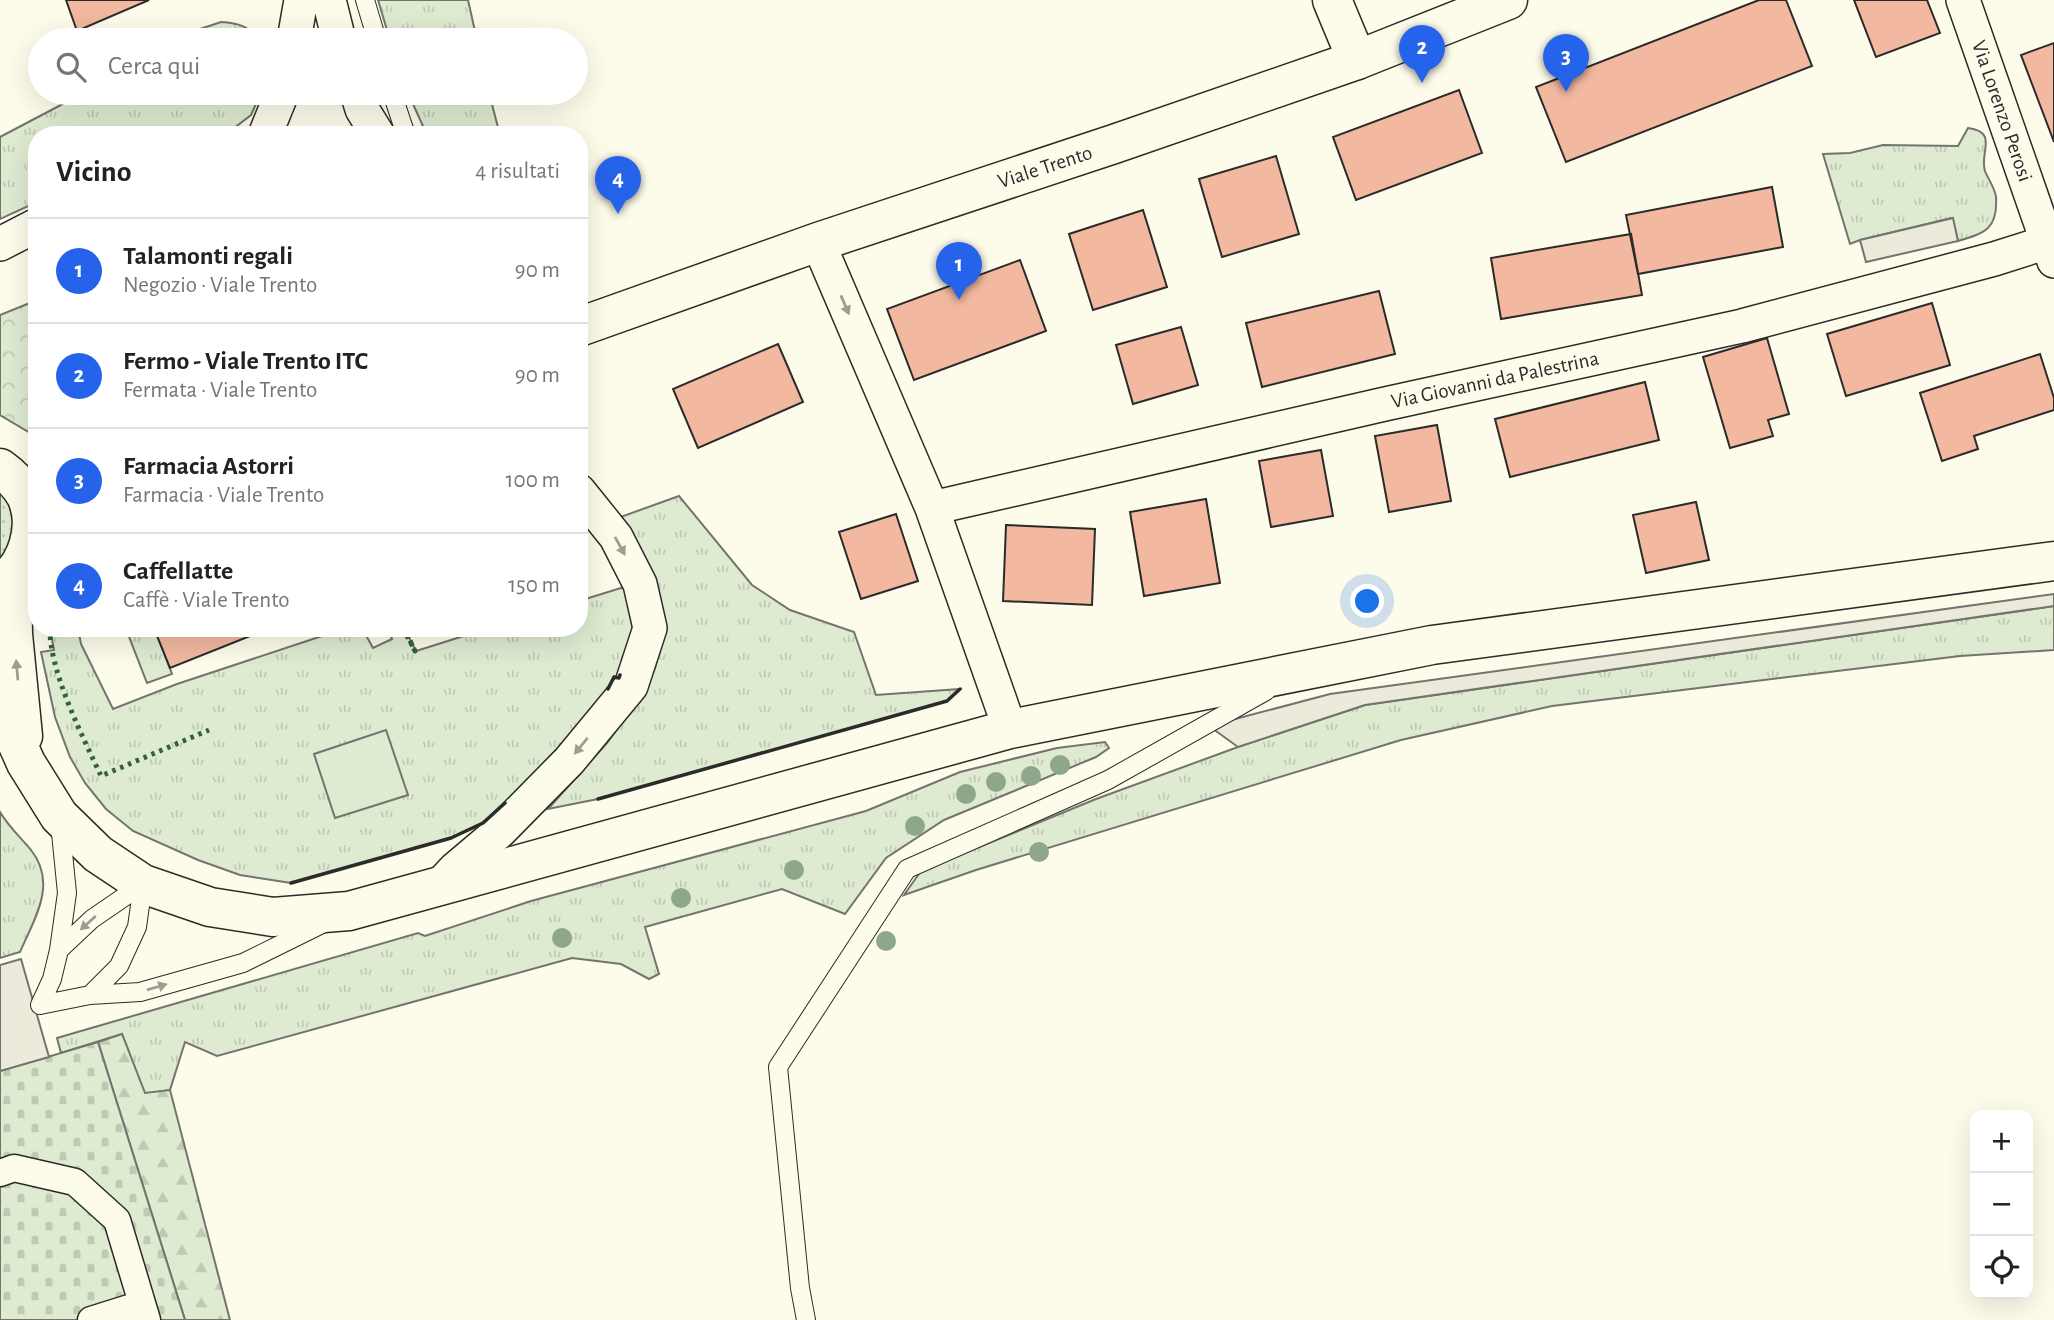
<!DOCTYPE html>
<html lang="it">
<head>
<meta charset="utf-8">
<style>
	body { margin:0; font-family:"Alegreya Sans",sans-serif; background:#f6f6f6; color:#222 }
	.controls { position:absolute; right:21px; bottom:21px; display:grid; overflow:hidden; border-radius:14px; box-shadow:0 7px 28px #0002 }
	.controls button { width:63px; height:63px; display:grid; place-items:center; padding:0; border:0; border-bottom:2px solid #e0e0e0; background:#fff; color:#222; font:35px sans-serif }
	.you { position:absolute; left:1368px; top:602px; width:24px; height:24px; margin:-18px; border:5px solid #fff; border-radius:50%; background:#1a73e8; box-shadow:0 0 0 10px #1a73e833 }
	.badge { display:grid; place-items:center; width:46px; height:46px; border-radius:50%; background:#2563eb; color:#fff; font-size:23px; font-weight:700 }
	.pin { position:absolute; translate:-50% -58px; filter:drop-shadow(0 2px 4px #0008) }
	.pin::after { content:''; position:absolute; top:37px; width:24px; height:21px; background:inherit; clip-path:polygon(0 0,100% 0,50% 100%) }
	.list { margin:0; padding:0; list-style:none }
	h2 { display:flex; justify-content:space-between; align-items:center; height:91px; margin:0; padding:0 28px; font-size:30px }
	h2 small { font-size:23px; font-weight:400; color:#767676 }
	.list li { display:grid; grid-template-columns:46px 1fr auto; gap:21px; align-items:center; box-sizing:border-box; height:105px; padding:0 28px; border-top:2px solid #e0e0e0 }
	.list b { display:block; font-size:26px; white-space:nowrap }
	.list p { margin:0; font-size:23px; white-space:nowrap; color:#767676 }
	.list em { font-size:23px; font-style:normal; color:#767676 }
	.icon { flex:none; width:38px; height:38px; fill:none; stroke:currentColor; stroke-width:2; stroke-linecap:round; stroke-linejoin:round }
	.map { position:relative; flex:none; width:2054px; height:1320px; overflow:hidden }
	.search { position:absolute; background:#fff; box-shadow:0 7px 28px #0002; left:28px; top:28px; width:560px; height:77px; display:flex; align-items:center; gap:18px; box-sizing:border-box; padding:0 24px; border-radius:38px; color:#767676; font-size:26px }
	.panel { position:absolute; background:#fff; box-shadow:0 7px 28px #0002; left:28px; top:126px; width:560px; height:511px; border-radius:28px }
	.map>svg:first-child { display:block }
	.grass { fill:url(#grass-tufts); stroke:#74746e; stroke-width:2 }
	.forest { fill:url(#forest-firs); stroke:#74746e; stroke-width:2 }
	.cemetery { fill:url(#cemetery-stones); stroke:#74746e; stroke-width:2 }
	.park { fill:url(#park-crowns); stroke:#74746e; stroke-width:2 }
	.garden { fill:url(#garden-dots); stroke:#74746e; stroke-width:2 }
	.pitch { fill:#deebd1; stroke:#74746e; stroke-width:2 }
	.parking { fill:#eceadb; stroke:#74746e; stroke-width:2 }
	.building { fill:#f2b8a0; stroke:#2b2b2b; stroke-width:2 }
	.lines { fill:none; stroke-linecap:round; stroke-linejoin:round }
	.service-casing { stroke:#2b2b2b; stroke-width:20 }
	.pedestrian-casing { stroke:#2b2b2b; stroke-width:29 }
	.minor-casing { stroke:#2b2b2b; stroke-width:36 }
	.tertiary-casing { stroke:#2b2b2b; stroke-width:41 }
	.secondary-casing { stroke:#2b2b2b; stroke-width:41 }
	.primary-casing { stroke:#2b2b2b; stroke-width:41 }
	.service { stroke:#fdfbea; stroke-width:18 }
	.pedestrian { stroke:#fdfbea; stroke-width:26 }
	.minor { stroke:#fdfbea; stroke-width:33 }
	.tertiary { stroke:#fdfbea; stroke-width:38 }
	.secondary { stroke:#fdfbea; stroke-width:38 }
	.primary { stroke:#fdfbea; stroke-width:38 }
	.hedge { stroke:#34623c; stroke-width:5; stroke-dasharray:3.5 5; stroke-linecap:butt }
	.wall { stroke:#2b2b2b; stroke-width:3.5 }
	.tree { fill:#8ea78a }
	.oneway { fill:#9e9d94 }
	.labels { text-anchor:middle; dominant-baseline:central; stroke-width:5; stroke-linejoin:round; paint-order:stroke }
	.street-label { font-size:21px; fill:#2b2b2b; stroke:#fdfbea }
</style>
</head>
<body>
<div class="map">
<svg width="2054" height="1320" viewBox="0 0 2054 1320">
	<defs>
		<pattern id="grass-tufts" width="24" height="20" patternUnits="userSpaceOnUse" patternTransform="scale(1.75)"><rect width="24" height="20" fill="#deebd1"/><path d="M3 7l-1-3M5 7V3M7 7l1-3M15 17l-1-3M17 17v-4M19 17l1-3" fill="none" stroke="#bfcab4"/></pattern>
		<pattern id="forest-firs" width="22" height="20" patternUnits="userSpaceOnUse" patternTransform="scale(1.75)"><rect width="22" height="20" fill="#deebd1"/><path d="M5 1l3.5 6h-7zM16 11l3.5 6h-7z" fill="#bfcab4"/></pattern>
		<pattern id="cemetery-stones" width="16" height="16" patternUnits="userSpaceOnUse" patternTransform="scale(1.75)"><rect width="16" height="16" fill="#deebd1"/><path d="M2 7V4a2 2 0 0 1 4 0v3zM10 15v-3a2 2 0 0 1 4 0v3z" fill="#bfcab4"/></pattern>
		<pattern id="park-crowns" width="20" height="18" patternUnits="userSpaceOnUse" patternTransform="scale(1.75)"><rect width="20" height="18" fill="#deebd1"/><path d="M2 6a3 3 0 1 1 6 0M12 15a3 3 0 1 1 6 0" fill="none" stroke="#bfcab4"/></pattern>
		<pattern id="garden-dots" width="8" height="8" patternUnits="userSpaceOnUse" patternTransform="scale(1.75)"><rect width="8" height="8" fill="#deebd1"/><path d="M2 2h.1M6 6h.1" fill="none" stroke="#bfcab4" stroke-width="1.8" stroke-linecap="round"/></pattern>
	</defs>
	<rect width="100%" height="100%" fill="#fdfbea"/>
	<!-- grass -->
	<path class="grass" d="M378 0H468L477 40H390Z
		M221 22C238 23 249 26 259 40H184L194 31Z
		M88 93 108 95 114 102H137L141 93H261L251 115 225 135H37V202L0 219V137L76 97Z
		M408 93H489L500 135H427Z
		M1968 128C1999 132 1979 153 1985 171 1988 179 1995 188 1996 197 1998 229 1985 233 1958 241L1952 218 1860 240 1850 244 1823 154 1850 153 1883 145 1958 146Z
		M679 496 752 585 790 610 854 632 876 695 960 689 947 701 598 799 548 809 607 743 645 691 655 668 664 631 615 519Z
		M624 587C637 630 634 636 619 678L614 677 606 693 549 760 511 799 483 823 451 838 291 883 240 875 198 860 133 831 106 809 85 783 70 757 55 717 41 652 54 650 50 628H78L81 644 113 709 177 684 322 636 339 628H362L373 648 392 639 387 628H404L416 651 489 628H579V601Z
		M2054 606V650L1960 656 1552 706 1401 740 976 870 904 895 921 871 1096 799 1238 747 1365 705Z
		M143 628H154L172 674 147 683 128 634Z
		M1105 742 1109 748 1096 757 944 820 886 858 845 914 782 889 645 927 659 974 649 979 621 964 572 958 217 1056 185 1042 170 1090 145 1094 122 1034 61 1053 57 1038 418 933 425 936 531 901 866 811 960 772 1057 748Z
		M0 812C9 827 21 838 31 850 58 884 34 919 20 952L0 958Z"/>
	<!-- forest -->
	<path class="forest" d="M122 1034 145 1093 170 1090 230 1320H185L98 1042Z"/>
	<!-- cemetery -->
	<path class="cemetery" d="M98 1042 185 1320H0V1071Z"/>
	<!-- park -->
	<path class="park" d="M37 300V437L0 415V315Z"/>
	<!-- garden -->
	<path class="garden" d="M0 484 20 523 0 571Z"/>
	<!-- pitch -->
	<path class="pitch" d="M386 730 408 795 335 818 314 754Z"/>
	<!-- parking -->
	<path class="parking" d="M1953 218 1958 241 1866 262 1860 240Z
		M2054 594V606L1365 705 1238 747 1209 726 1330 694Z
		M21 959 49 1057 0 1071V965Z"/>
	<!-- building -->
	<path class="building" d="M66 0H149L77 31Z
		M1759 0H1786L1812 66 1566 162 1536 87Z
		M1854 0H1927L1940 33 1876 57Z
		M2054 43V142L2021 55Z
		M1459 90 1482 153 1356 200 1333 137Z
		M1276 156 1299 234 1222 257 1199 179Z
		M1772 187 1783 247 1638 274 1626 215Z
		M1143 210 1167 287 1093 310 1069 234Z
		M1631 234 1642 295 1501 319 1491 258Z
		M1020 260 1046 331 914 380 887 309Z
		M1379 291 1395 354 1262 387 1246 323Z
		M1932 303 1950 365 1846 396 1827 334Z
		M1181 327 1198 385 1133 404 1116 345Z
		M1767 338 1789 414 1768 420 1773 436 1730 448 1703 357Z
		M778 344 803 402 698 448 673 389Z
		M2040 354 2054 398V410L1974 436 1978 449 1942 461 1920 393Z
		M1645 382 1659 440 1510 477 1495 419Z
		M1437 425 1451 501 1389 512 1375 436Z
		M1321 450 1333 516 1271 527 1259 461Z
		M1206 499 1220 583 1144 596 1130 512Z
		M1696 502 1709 560 1646 573 1633 515Z
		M896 514 918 581 861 599 839 532Z
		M1006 525 1095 529 1092 605 1003 601Z
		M154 628H270L170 668Z"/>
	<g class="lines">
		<defs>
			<path id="service" d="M365 0 377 40
				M392 93 406 135
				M59 950 67 893 60 823
				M90 995 140 992 243 963 322 924
				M40 1005 90 995 119 966 137 927 143 884
				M40 1005 52 979 59 950 92 919 143 884
				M806 1320 800 1288 778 1067 907 869 1108 780 1266 691"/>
			<path id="pedestrian" d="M0 1173 14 1168 75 1182 117 1220 147 1320
				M91 1320 142 1304"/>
			<path id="minor" d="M329 0 339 40
				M1963 0 2054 261
				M294 40 301 0
				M357 93 362 109 378 135
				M265 135 282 93
				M818 242 932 508 1010 729
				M0 244 37 225
				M932 508 1385 404 1742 326 1994 259 2054 240
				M438 887 455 869 500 831 569 761 631 686 650 628 640 584 616 537 579 491"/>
			<path id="tertiary" d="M12 577 13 634 23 736
				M0 705 26 763 59 816 98 854 143 884 210 907 273 917 349 911 1010 729 1432 645 2054 561"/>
			<path id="secondary" d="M1332 0 1357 60"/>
			<path id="primary" d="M579 327 818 242 1114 144 1357 60 1508 0
				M0 468C10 475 20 485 26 496 40 526 27 567 0 584"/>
		</defs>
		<!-- service casing -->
		<use href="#service" class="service-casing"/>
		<!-- pedestrian casing -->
		<use href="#pedestrian" class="pedestrian-casing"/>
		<!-- minor casing -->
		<use href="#minor" class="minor-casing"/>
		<!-- tertiary casing -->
		<use href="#tertiary" class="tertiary-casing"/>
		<!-- secondary casing -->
		<use href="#secondary" class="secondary-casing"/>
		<!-- primary casing -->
		<use href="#primary" class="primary-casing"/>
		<!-- service -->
		<use href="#service" class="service"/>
		<!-- pedestrian -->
		<use href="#pedestrian" class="pedestrian"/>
		<!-- minor -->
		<use href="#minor" class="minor"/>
		<!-- tertiary -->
		<use href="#tertiary" class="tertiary"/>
		<!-- secondary -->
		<use href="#secondary" class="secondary"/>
		<!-- primary -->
		<use href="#primary" class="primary"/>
		<!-- hedge -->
		<path class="hedge" d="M50 628C49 671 83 737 101 776L209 730
			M403 628 415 651 404 628"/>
		<!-- wall -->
		<path class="wall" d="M608 689 614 677 619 678 620 675
			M598 799 947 701 960 689
			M291 883 451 838 483 823 505 803"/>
	</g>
	<!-- trees -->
	<g class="tree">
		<circle cx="1060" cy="765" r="10"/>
		<circle cx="1031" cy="776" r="10"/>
		<circle cx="996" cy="782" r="10"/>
		<circle cx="966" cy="794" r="10"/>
		<circle cx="915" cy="826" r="10"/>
		<circle cx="1039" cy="852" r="10"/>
		<circle cx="794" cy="870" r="10"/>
		<circle cx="681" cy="898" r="10"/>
		<circle cx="562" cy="938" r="10"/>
		<circle cx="886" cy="941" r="10"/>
	</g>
	<!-- one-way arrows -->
	<defs><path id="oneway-solid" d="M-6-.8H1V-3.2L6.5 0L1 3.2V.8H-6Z" transform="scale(1.75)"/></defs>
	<g class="oneway">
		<use href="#oneway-solid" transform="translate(845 305) rotate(67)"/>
		<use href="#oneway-solid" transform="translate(620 546) rotate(61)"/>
		<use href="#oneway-solid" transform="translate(17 670) rotate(-95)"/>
		<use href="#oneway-solid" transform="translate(581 746) rotate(129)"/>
		<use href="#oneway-solid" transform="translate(88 923) rotate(138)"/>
		<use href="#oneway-solid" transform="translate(157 987) rotate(-16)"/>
	</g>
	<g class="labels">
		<!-- street labels -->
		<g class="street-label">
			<text transform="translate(2002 111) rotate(71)">Via Lorenzo Perosi</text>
			<text transform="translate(1045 167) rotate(-18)">Viale Trento</text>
			<text transform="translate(1495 380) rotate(-12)">Via Giovanni da Palestrina</text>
		</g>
	</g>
</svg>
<div class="controls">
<button>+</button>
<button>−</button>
<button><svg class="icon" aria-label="locate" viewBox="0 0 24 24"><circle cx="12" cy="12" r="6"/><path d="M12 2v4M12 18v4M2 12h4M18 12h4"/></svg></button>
</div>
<div class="you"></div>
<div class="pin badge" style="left:959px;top:300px">1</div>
<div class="pin badge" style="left:1422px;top:83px">2</div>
<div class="pin badge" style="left:1566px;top:92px">3</div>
<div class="pin badge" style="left:618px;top:214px">4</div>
<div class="search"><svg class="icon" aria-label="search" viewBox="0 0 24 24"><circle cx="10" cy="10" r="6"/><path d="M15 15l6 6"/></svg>Cerca qui</div>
<section class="panel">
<h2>Vicino<small>4 risultati</small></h2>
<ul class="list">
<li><span class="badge">1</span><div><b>Talamonti regali</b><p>Negozio · Viale Trento</p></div><em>90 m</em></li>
<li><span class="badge">2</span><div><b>Fermo - Viale Trento ITC</b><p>Fermata · Viale Trento</p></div><em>90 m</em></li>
<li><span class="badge">3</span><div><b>Farmacia Astorri</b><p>Farmacia · Viale Trento</p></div><em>100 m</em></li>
<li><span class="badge">4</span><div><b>Caffellatte</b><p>Caffè · Viale Trento</p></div><em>150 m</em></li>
</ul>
</section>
</div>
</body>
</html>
